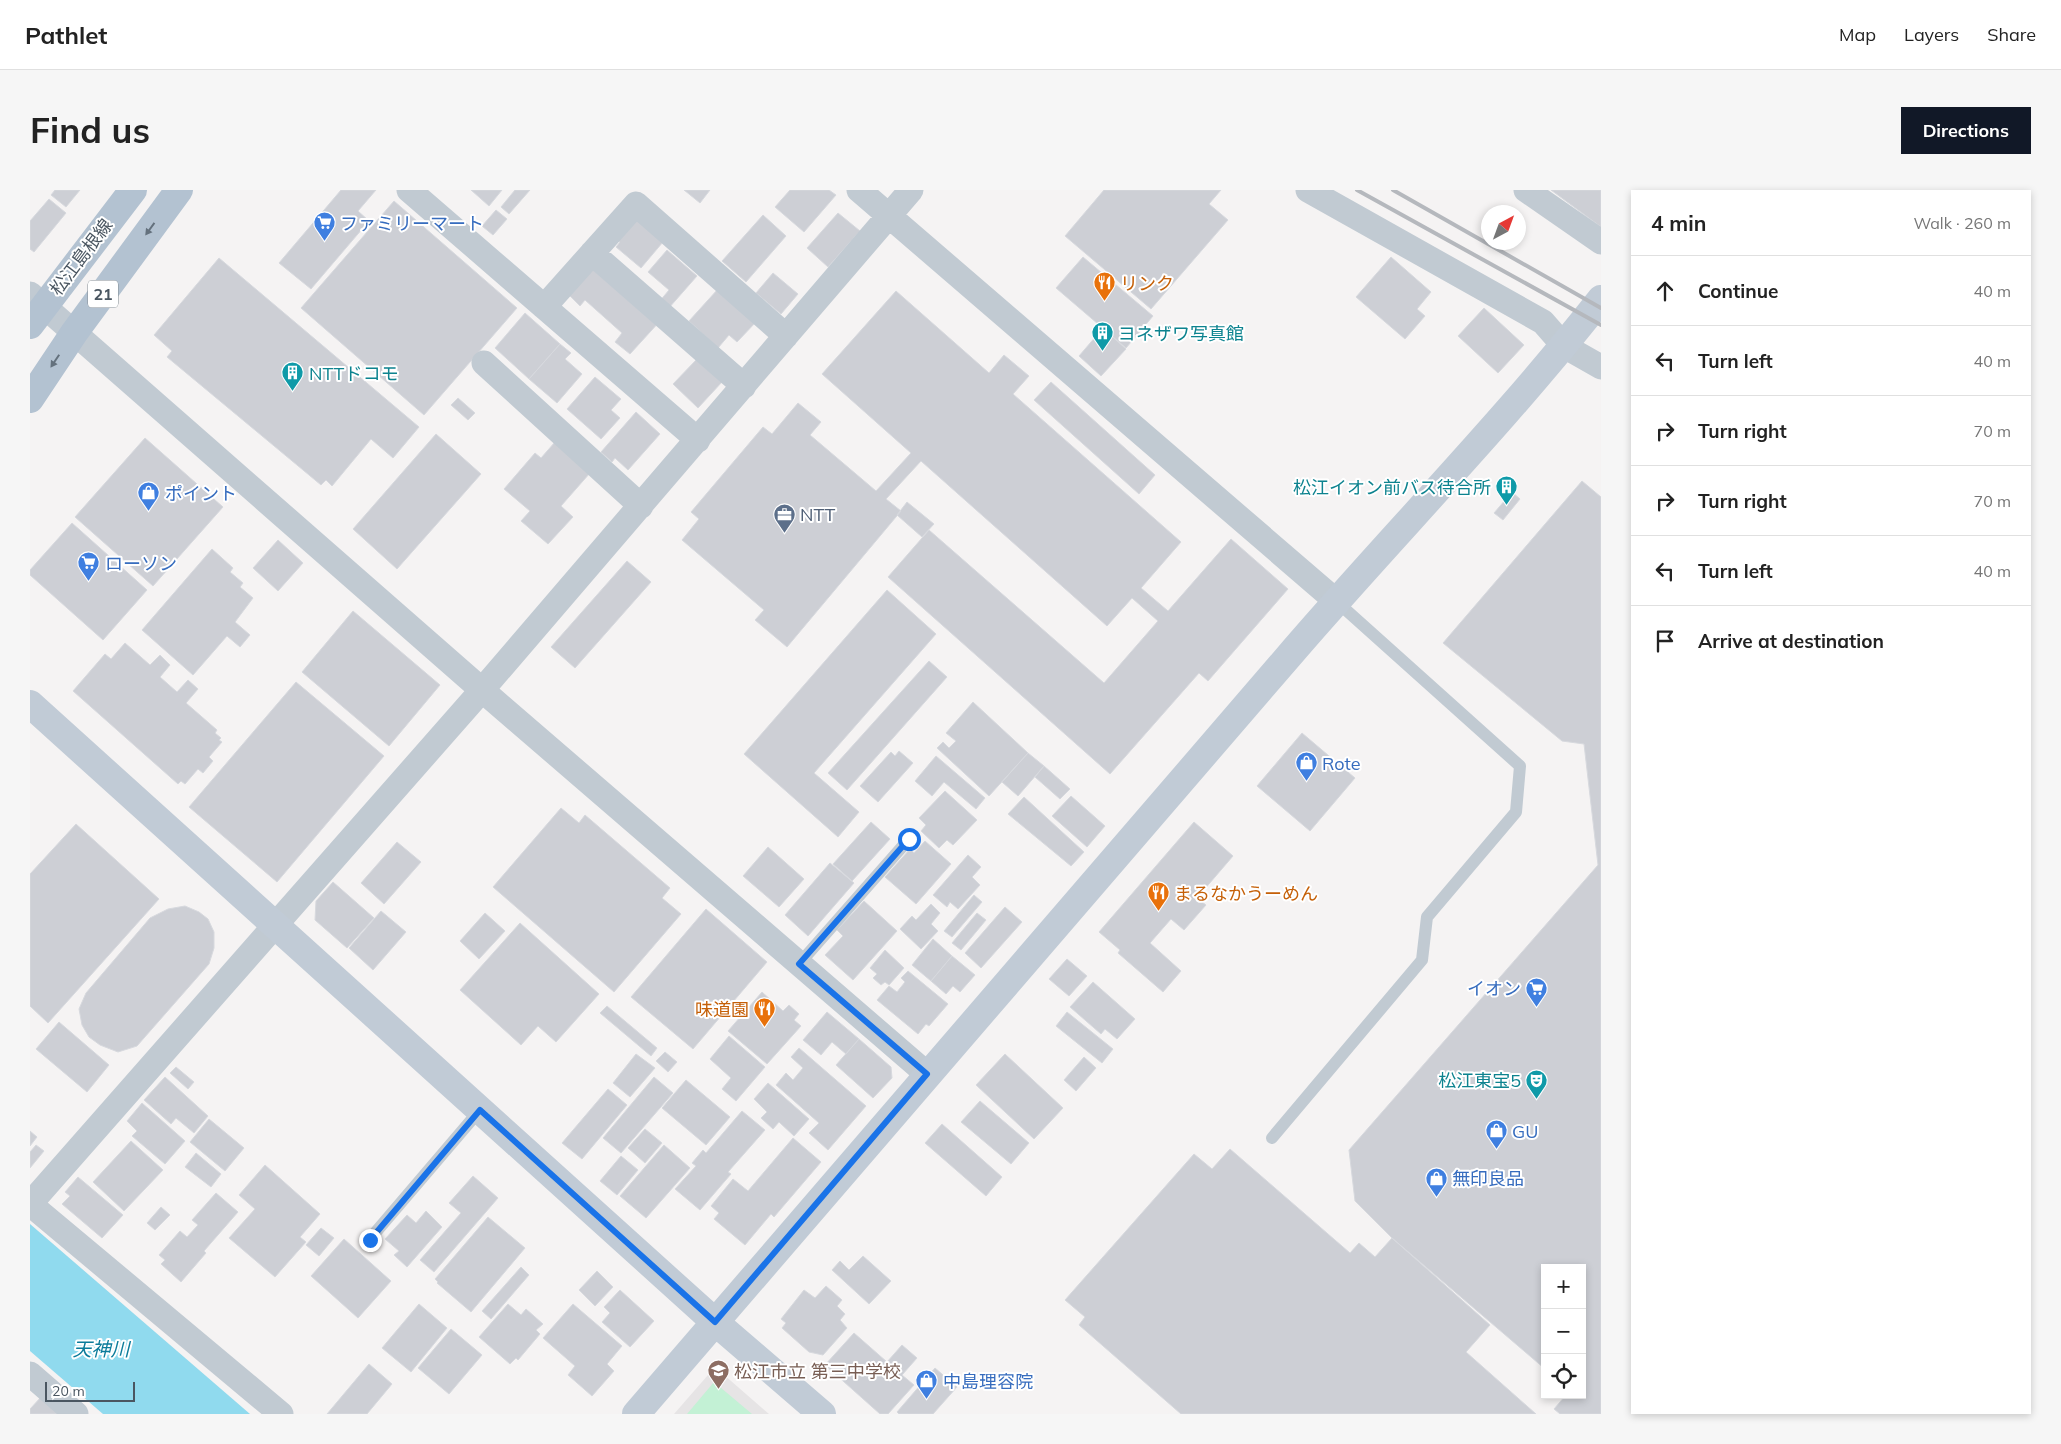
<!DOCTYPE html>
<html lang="en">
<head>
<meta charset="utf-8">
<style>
	body { margin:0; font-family:Mulish,"Noto Sans JP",sans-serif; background:#f6f6f6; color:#222 }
	.controls { position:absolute; right:15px; bottom:15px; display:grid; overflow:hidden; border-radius:0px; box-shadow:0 2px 8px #0003 }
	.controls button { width:45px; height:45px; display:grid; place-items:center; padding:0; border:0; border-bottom:1px solid #e0e0e0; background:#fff; color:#222; font:25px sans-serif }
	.compass { position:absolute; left:1451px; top:15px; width:45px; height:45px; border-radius:50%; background:#fff; box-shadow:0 2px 8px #0003; rotate:41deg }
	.scale { position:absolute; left:15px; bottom:12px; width:90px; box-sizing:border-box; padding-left:5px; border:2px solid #4a5661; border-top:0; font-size:14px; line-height:18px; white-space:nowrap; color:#4a5661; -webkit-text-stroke:4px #fff; paint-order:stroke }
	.stop { position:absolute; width:15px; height:15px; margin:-11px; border:4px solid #1a73e8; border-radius:50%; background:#fff }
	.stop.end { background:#1a73e8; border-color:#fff; box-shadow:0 1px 5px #0008 }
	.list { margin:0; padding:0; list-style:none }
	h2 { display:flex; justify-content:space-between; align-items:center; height:65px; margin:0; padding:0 20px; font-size:21px }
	h2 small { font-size:16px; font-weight:400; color:#767676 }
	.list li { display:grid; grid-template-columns:32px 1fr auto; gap:15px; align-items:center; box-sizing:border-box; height:70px; padding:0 20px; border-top:1px solid #e0e0e0 }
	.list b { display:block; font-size:19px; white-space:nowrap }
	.list em { font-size:16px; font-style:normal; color:#767676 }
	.icon { flex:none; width:28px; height:28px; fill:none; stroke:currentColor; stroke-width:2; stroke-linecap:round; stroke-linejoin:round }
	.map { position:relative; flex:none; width:1571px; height:1224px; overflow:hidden; border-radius:0px }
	header { display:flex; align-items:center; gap:30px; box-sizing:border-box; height:70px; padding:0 25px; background:#fff; border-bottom:1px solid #e0e0e0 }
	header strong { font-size:24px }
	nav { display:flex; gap:28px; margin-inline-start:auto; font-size:18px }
	.intro { display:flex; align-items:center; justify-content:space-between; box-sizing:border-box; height:120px; padding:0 30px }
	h1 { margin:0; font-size:35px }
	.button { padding:12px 22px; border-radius:0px; background:#111827; color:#fff; font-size:18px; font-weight:700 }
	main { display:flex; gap:30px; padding:0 30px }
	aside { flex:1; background:#fff; border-radius:0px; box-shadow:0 2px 8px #0003 }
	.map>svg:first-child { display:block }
	.education { fill:#e6e4e5 }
	.green { fill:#c3f1d5 }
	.water { fill:#90daee }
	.building { fill:#cdcfd5; stroke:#d7d9de }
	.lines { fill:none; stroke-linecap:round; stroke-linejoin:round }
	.lane { stroke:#c1cad2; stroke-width:12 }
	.street { stroke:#c1cad2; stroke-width:25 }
	.secondary { stroke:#c1cbd6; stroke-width:28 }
	.primary { stroke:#b3c2d1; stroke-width:28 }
	.rail { stroke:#b5b8bd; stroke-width:4 }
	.oneway { fill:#64717d }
	.route { stroke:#1a73e8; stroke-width:6 }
	.labels { text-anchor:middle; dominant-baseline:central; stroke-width:4; stroke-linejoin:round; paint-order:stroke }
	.shield { fill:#fff; stroke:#808990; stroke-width:1 }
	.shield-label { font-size:16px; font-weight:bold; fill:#4a5661 }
	.shop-label { font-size:18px; fill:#366cbe; stroke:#fff; text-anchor:start }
	.street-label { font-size:18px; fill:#4a5661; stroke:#fff }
	.food-label { font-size:18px; fill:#c56008; stroke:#fff; text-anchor:start }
	.culture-label { font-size:18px; fill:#0d838f; stroke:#fff; text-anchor:start }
	.service-label { font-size:18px; fill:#4e5e75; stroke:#fff; text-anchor:start }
	.education-label { font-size:18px; fill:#785e54; stroke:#fff; text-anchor:start }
	.water-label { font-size:19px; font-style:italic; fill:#0c7c9b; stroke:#fff }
</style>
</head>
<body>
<header>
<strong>Pathlet</strong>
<nav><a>Map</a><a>Layers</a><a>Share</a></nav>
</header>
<div class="intro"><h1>Find us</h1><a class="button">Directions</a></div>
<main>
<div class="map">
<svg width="1571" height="1224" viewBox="0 0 1571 1224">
	<rect width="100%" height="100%" fill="#f5f3f3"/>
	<!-- education -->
	<path class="education" d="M685 1177 739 1224H644Z"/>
	<!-- green -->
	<path class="green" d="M684 1192 722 1224H657Z"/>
	<!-- water -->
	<path class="water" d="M0 1034 220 1224H73L0 1161Z"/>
	<!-- building -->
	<path class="building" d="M25 0H50L36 17 21 5Z
		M311 0H346L328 21 339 31 281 99 249 73Z
		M441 0H472L459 16Z
		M485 0H500L479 24 471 17Z
		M654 0H680L670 13Z
		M760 0H799L806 5 774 42 745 17Z
		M1074 0H1191L1179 14 1198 30 1121 119 1035 46Z
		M1521 0H1571V37Z
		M19 9 36 23 4 62 0 59V31Z
		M364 11 487 118 394 225 271 118Z
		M466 20 477 29 463 45 452 36Z
		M808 23 830 41 798 77 777 58Z
		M733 25 756 46 716 92 692 71Z
		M604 27 633 52 611 78 586 57 590 52 586 48Z
		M637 60 667 86 638 119 629 112 639 100 618 82Z
		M1053 67 1123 126 1096 158 1026 98Z
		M1361 67 1401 102 1387 119 1395 126 1375 149 1326 107Z
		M189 68 389 237 363 268 341 249 302 296 296 290 291 295 137 167 142 161 124 145Z
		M567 73 631 130 600 164 585 152 592 143 555 110 550 116 538 104Z
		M743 83 768 104 751 124 726 103Z
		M688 99 726 132 707 152 699 145 688 158 659 131Z
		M866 101 959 183 974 165 999 186 983 204 1151 352 1111 398 1138 421 1201 349 1258 399 1178 491 1169 483 1080 584 858 387 899 340 1074 493 1128 431 1102 408 1077 436 891 271 856 309 871 321 757 457 725 430 734 420 652 350 669 329 661 322 733 237 742 244 768 213 791 232 780 245 846 301 881 263 792 184Z
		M1454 118 1494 155 1468 183 1428 146Z
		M495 123 530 154 499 189 465 158Z
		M1073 138 1096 159 1071 186 1049 166Z
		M530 154 541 163 535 169 552 184 527 213 499 189Z
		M667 169 692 192 668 218 643 194Z
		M565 187 591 209 581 220 590 228 571 249 537 219Z
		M1021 192 1125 285 1109 304 1004 210Z
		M428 208 445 223 438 230 421 215Z
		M606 222 630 244 598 280 585 268 582 272 571 262Z
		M406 244 451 284 367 379 323 339Z
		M115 248 193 317 123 396 45 327Z
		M525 252 560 283 531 316 543 327 518 354 491 331 500 321 474 299 505 263 511 268Z
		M1552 291 1571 307V1224H1530L1524 1219 1536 1205H1552V1078H1515V1179L1362 1048 1325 1011 1319 960 1568 675 1554 554 1532 551 1413 453Z
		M1482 302 1490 309 1473 330 1464 323Z
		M877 312 904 334 892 347 867 325Z
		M42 333 117 400 73 450 0 385V380Z
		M248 350 273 373 248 401 223 378Z
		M182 359 203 378 200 382 213 393 210 397 223 408 205 432 220 445 210 457 197 446 163 485 112 440Z
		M597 371 621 392 545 478 521 457Z
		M857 400 906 444 784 583 829 622 808 647 714 564Z
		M323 421 410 495 359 556 272 482Z
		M95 453 120 475 130 465 140 475 130 487 147 502 158 490 168 499 156 513 187 540 185 543 191 548 189 550 192 552 179 567 183 571 173 583 168 579 155 594 151 591 148 594 43 501 75 464 81 469Z
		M899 471 917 487 817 600 798 583Z
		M266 492 354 566 247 692 159 617Z
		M943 512 998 563 959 606 907 558 913 552 919 558 926 551 916 543Z
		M1272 543 1325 588 1280 641 1227 596Z
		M869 561 883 573 848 612 830 596 861 562 865 566Z
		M998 563 1014 576 988 606 972 592Z
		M906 566 955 608 946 619 914 592 902 606 885 591Z
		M1014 576 1040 599 1030 609 1005 587Z
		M915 601 947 630 923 655 917 650 909 658 891 641 896 635 889 628Z
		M1041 606 1075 636 1057 657 1022 626Z
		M994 607 1054 662 1041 676 978 624Z
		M531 618 549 633 555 625 640 698 632 708 651 724 584 802 463 697Z
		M841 632 860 649 822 691 803 674Z
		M1164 632 1203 666 1167 708 1176 715 1154 740 1141 729 1120 753 1151 781 1133 802 1088 763 1090 760 1069 742Z
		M46 634 129 709 18 833 0 816V684Z
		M895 651 921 674 886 714 855 687 880 659 884 663Z
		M367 652 391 672 354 714 331 693Z
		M738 657 774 689 749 717 713 686Z
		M938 665 951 677 942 687 950 695 928 719 920 712 917 717 903 705Z
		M800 673 824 693 778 746 755 725Z
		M303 692 344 728 317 758 285 730 286 711Z
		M944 705 952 712 922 747 914 741Z
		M834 711 867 741 823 790 795 765 813 746 807 740Z
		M901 714 910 723 901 734 908 741 891 759 870 739 882 726 886 730Z
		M155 716 169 722 178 729 184 742V758L179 774 107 856 88 862 70 855 59 847 52 835 49 819 56 803 120 728 138 719Z
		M975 717 992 732 951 778 935 763Z
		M676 719 737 772 663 859 601 807Z
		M351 721 376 742 343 780 319 758Z
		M455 723 475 741 449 769 430 751Z
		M947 723 956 730 931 760 922 753Z
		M490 733 569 804 526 852 508 836 491 855 430 800Z
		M903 749 922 766 901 791 882 775Z
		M855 760 874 778 859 795 855 792 851 795 843 788 847 784 840 778Z
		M922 766 945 785 930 802 923 796 916 804 901 791Z
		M1037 769 1057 786 1039 806 1019 789Z
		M878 781 918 814 899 836 896 834 888 844 847 810 859 796 867 802 875 792 871 788Z
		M1063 792 1105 829 1087 849 1075 839 1071 844 1040 817Z
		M732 802 753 821 759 815 769 824 764 830 771 836 737 874 698 841Z
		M577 816 627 858 621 866 570 823Z
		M797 822 829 849 816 864 802 852 791 865 773 850Z
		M1037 822 1083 859 1072 873 1026 836Z
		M29 832 79 875 57 902 6 859Z
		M699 846 735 877 706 911 692 899 701 888 680 869Z
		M829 849 861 877 862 888 843 908 806 875Z
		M769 858 836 916 798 960 779 943 789 933 746 895 756 883 763 890 773 878 761 867Z
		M635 862 647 872 638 882 626 871Z
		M606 864 625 878 600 907 583 893Z
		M975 864 1033 918 1004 949 946 895Z
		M1054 867 1066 878 1046 901 1034 890Z
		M146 877 164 892 158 899 140 883Z
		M135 887 178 926 164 943 146 928 141 934 114 910Z
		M624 887 643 903 591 963 573 948Z
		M656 890 700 927 676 955 632 918Z
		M738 893 779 929 764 946 749 932 743 939 731 928 737 922 724 909Z
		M578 899 597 915 552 969 532 953Z
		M950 911 999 953 981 974 931 932Z
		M112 913 155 951 135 974 102 946 107 941 97 931Z
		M712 921 735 940 698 982 701 984 670 1020 645 999 666 976 662 973 673 960 676 963Z
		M179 929 214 958 195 981 160 952Z
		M912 934 972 987 956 1006 895 953Z
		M615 939 632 953 615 973 598 958Z
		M0 941 7 947 0 956Z
		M763 948 791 972 744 1027 741 1024 715 1055 684 1029 689 1023 681 1016 703 989 718 1001Z
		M101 951 133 980 94 1021 63 992Z
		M6 955 14 961 0 978V962Z
		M634 955 660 978 616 1028 590 1006Z
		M1200 959 1320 1063 1329 1053 1345 1067 1362 1048 1460 1135 1436 1162 1506 1224H1151L1049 1135 1055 1127 1035 1110 1164 964 1182 979Z
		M166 963 191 984 181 997 155 977Z
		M591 966 608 980 587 1005 570 991Z
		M235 975 290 1024 270 1047 276 1052 245 1087 199 1048 225 1019 209 1005Z
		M443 986 468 1008 404 1082 390 1070 431 1023 419 1013Z
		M48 987 93 1025 72 1048 32 1014 40 1006 35 1002Z
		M186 1003 208 1022 174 1061 176 1063 151 1092 131 1074 135 1070 129 1065 150 1041 157 1047 168 1035 162 1030Z
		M131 1017 140 1025 125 1040 117 1033Z
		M396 1021 412 1037 377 1077 364 1065 369 1061 355 1049 377 1025 386 1033Z
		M458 1027 495 1058 441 1122 407 1093 408 1092 405 1089Z
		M291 1038 304 1048 289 1066 276 1055Z
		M314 1049 361 1091 328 1128 281 1086Z
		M833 1066 861 1091 839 1114 802 1080 810 1071 819 1080Z
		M491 1077 499 1085 461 1129 452 1121Z
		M567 1081 583 1097 565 1116 549 1100Z
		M796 1096 812 1110 807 1116 815 1124 810 1130 817 1138 793 1165 779 1162 752 1138 756 1133 751 1129 774 1100 785 1108Z
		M590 1100 624 1131 600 1157 572 1132 580 1123 574 1117Z
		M389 1114 417 1138 381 1182 352 1158Z
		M478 1114 491 1125 496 1119 513 1134 506 1140 510 1144 488 1170 486 1168 480 1174 449 1147Z
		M543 1114 592 1156 577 1174 584 1181 562 1206 538 1185 545 1176 513 1148Z
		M421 1139 452 1165 419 1204 388 1178Z
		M824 1143 857 1172 872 1155 887 1168 872 1185 884 1195 858 1224H850L795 1175Z
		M339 1174 362 1194 337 1224H297Z
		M905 1178 927 1197 903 1224H869L867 1222Z
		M11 1207 31 1224H0V1219Z"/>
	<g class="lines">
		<!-- lane -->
		<path class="lane" d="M769 774 879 649
			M1242 948 1392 770 1397 727 1486 622 1490 576 1306 411
			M339 1050 450 920"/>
		<!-- street -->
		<path class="street" d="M379 0 668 250
			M829 0 1306 411
			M1278 0 1513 132 1534 156 1571 177
			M1496 0 1571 52
			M562 63 714 196
			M0 104 452 500 897 884
			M514 117 606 14 756 146
			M454 173 611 316
			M0 1014 452 500 881 0
			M0 1014 251 1224
			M0 1184 46 1224"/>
		<!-- secondary -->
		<path class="secondary" d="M0 514 685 1132 792 1224
			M606 1224C825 969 1044 714 1264 460 1365 343 1475 231 1571 109"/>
		<!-- primary -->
		<path class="primary" d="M0 135 103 0
			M0 209 44 143 149 0"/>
		<!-- rail -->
		<path class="rail" d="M1327 0 1571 135
			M1363 0 1571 118"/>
	</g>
	<!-- one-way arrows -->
	<defs><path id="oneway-solid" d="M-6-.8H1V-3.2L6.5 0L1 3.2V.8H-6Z" transform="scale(1.25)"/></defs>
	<g class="oneway">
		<use href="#oneway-solid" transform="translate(120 39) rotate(126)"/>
		<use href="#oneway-solid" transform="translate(25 171) rotate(124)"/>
	</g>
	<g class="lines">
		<!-- route -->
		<path class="route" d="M340 1050 450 920 685 1132 897 884 769 774 879 649"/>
	</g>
	<!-- icons -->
	<defs>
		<symbol id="supermarket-pin" viewBox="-11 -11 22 30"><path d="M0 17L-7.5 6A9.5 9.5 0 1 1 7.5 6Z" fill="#3f7fe0" stroke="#fff"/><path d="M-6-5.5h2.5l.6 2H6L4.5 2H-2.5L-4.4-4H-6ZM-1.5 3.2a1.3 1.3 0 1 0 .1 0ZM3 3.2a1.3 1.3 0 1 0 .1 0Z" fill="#fff"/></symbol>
		<symbol id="restaurant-pin" viewBox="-11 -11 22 30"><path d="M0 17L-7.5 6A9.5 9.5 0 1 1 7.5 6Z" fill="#e8710a" stroke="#fff"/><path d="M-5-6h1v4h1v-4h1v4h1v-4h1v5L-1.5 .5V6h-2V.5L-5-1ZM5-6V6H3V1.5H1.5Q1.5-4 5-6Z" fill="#fff"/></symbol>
		<symbol id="building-pin" viewBox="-11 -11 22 30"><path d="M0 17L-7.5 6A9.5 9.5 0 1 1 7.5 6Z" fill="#0f9aa8" stroke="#fff"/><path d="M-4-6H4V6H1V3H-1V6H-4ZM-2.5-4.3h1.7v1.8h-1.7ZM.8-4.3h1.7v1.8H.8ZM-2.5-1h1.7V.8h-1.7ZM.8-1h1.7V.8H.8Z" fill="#fff"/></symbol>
		<symbol id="shop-pin" viewBox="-11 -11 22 30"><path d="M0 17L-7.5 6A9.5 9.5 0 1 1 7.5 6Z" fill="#3f7fe0" stroke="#fff"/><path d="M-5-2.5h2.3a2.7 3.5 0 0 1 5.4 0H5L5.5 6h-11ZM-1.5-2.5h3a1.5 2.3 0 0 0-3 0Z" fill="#fff"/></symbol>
		<symbol id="office-pin" viewBox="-11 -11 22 30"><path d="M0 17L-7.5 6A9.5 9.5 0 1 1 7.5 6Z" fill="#5c6f8a" stroke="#fff"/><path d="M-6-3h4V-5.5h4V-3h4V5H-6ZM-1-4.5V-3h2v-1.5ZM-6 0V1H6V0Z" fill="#fff"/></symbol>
		<symbol id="theatre-pin" viewBox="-11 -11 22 30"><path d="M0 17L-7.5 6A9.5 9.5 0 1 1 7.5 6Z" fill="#0f9aa8" stroke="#fff"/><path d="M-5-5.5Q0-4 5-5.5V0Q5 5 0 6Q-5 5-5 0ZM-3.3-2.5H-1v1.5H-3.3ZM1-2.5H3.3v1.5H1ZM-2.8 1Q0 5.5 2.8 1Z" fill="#fff"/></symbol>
		<symbol id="school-pin" viewBox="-11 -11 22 30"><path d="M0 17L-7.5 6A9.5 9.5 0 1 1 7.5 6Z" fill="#8d6e63" stroke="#fff"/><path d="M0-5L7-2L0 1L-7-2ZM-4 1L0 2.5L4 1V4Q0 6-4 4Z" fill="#fff"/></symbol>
	</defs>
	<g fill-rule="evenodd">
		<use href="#supermarket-pin" x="282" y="20" width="25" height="34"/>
		<use href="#restaurant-pin" x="1062" y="80" width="25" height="34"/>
		<use href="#building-pin" x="1060" y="130" width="25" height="34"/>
		<use href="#building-pin" x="250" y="170" width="25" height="34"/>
		<use href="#building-pin" x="1464" y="284" width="25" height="34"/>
		<use href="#shop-pin" x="106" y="290" width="25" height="34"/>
		<use href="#office-pin" x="742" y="312" width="25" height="34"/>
		<use href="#supermarket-pin" x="46" y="360" width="25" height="34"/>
		<use href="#shop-pin" x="1264" y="560" width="25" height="34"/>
		<use href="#restaurant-pin" x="1116" y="690" width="25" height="34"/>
		<use href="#supermarket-pin" x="1494" y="786" width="25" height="34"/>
		<use href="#restaurant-pin" x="722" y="806" width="25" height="34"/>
		<use href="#theatre-pin" x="1494" y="878" width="25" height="34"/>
		<use href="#shop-pin" x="1454" y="928" width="25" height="34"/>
		<use href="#shop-pin" x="1394" y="976" width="25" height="34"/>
		<use href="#school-pin" x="676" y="1168" width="25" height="34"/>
		<use href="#shop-pin" x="884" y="1178" width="25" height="34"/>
	</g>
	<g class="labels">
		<!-- shield labels -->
		<rect class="shield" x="58" y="90.5" width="30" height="27" rx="4"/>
		<g class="shield-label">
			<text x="73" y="104">21</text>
		</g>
		<!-- shop labels -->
		<g class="shop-label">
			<text x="310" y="33">ファミリーマート</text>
			<text x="135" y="303">ポイント</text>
			<text x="75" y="373">ローソン</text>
			<text x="1292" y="573">Rote</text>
			<text x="1491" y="798" text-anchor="end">イオン</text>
			<text x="1482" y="941">GU</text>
			<text x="1422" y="988">無印良品</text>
			<text x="913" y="1191">中島理容院</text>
		</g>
		<!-- street labels -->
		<g class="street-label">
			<text transform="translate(51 67) rotate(-53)">松江島根線</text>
		</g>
		<!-- food labels -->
		<g class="food-label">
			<text x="1090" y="93">リンク</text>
			<text x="1144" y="703">まるなかうーめん</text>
			<text x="719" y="819" text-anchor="end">味道園</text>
		</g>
		<!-- culture labels -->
		<g class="culture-label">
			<text x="1088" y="143">ヨネザワ写真館</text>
			<text x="279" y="183">NTTドコモ</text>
			<text x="1461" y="297" text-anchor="end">松江イオン前バス待合所</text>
			<text x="1491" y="890" text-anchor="end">松江東宝5</text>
		</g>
		<!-- service labels -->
		<g class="service-label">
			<text x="770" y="324">NTT</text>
		</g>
		<!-- education labels -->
		<g class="education-label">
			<text x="704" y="1181">松江市立 第三中学校</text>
		</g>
		<!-- water labels -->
		<g class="water-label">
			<text x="71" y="1159">天神川</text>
		</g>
	</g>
</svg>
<div class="controls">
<button>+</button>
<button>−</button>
<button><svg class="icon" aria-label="locate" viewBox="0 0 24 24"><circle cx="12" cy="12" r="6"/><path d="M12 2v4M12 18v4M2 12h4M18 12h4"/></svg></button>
</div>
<svg class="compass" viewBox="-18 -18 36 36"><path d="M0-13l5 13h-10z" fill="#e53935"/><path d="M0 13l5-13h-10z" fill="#767676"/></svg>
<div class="scale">20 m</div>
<div class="stop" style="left:879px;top:649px"></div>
<div class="stop end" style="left:340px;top:1050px"></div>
</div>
<aside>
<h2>4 min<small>Walk · 260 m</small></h2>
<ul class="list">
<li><svg class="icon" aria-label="ahead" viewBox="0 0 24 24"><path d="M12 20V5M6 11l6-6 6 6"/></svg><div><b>Continue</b></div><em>40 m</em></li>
<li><svg class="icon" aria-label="left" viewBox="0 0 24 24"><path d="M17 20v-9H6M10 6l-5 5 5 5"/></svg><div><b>Turn left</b></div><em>40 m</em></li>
<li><svg class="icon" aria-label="right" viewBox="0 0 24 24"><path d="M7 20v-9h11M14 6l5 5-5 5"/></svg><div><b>Turn right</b></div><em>70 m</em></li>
<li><svg class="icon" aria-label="right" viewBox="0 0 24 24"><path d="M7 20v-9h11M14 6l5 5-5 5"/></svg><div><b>Turn right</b></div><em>70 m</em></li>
<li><svg class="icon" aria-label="left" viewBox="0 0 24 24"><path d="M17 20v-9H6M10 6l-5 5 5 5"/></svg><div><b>Turn left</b></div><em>40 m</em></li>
<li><svg class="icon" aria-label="arrive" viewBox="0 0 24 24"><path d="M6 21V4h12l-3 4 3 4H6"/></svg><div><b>Arrive at destination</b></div></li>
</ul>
</aside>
</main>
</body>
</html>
